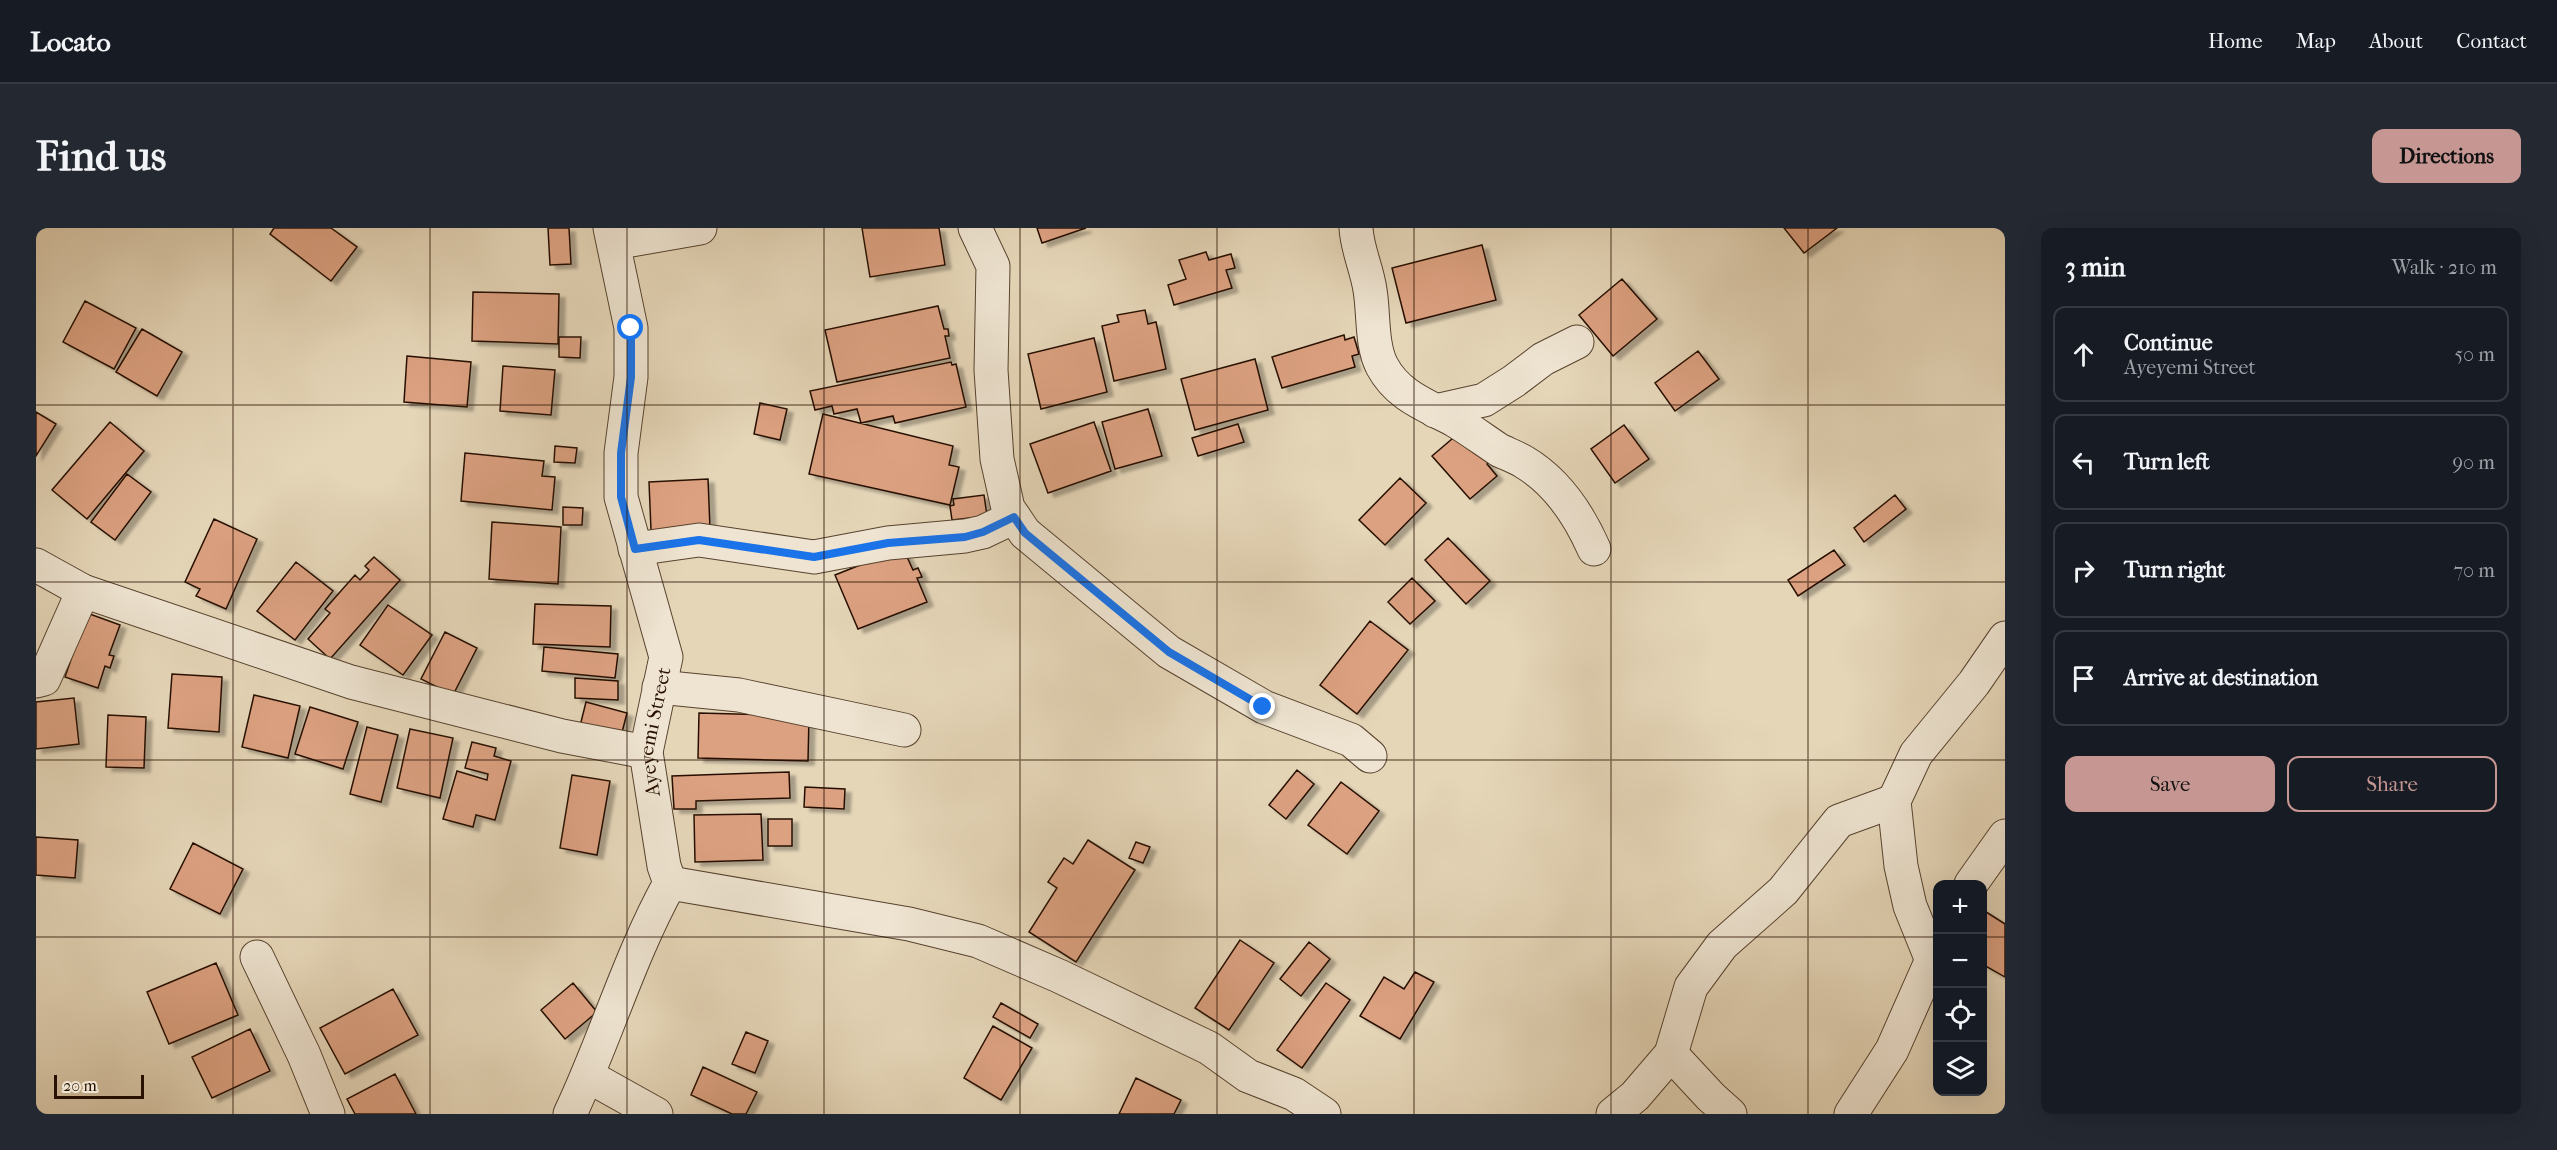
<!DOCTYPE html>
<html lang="en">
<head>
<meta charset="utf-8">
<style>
	body { margin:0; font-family:"IM FELL French Canon",serif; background:#242831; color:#f1f3f6 }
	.controls { position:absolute; right:18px; bottom:18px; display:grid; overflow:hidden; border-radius:12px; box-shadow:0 6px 24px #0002 }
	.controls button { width:54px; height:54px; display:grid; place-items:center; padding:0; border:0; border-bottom:2px solid #363941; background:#171b24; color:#f1f3f6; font:30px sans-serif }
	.scale { position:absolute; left:18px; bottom:15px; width:90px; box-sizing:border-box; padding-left:6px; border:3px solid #281100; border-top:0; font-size:16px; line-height:21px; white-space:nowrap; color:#281100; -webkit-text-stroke:4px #eee4d1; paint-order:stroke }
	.stop { position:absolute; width:18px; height:18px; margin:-14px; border:4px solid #1a73e8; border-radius:50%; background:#fff }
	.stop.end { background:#1a73e8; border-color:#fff; box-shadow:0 2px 6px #0008 }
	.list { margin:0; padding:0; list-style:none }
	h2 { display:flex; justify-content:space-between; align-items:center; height:78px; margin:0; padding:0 24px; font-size:26px }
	h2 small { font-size:20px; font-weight:400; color:#9ea1a6 }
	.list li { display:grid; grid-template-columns:39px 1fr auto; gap:18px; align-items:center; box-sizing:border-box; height:96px; margin:0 12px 12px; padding:0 12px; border:2px solid #363941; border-radius:12px }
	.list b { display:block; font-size:22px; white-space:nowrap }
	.list p { margin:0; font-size:20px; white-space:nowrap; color:#9ea1a6 }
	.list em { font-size:20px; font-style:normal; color:#9ea1a6 }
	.actions { display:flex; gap:12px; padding:18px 24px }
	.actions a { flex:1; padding:14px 0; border:2px solid #c59692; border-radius:12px; text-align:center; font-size:21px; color:#c59692 }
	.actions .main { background:#c59692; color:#111 }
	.icon { flex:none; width:33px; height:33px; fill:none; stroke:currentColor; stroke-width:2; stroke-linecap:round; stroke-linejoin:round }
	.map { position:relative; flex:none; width:1969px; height:886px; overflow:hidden; border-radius:12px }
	header { display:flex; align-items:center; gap:36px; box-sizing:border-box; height:84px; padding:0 30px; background:#171b24; border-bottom:2px solid #363941 }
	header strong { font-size:28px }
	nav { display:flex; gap:33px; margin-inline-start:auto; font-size:21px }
	.intro { display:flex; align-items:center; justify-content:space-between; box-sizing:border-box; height:144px; padding:0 36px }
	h1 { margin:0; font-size:42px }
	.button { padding:15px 27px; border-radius:12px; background:#c59692; color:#111; font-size:21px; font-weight:700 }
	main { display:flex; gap:36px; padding:0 36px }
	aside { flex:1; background:#171b24; border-radius:12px; box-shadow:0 6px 24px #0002 }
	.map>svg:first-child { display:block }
	.building { fill:#dca181; stroke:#281100; stroke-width:1.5; filter:url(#shadow) }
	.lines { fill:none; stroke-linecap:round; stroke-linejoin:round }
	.street-casing { stroke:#57422e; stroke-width:35 }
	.street { stroke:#eee4d1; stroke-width:33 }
	.route { stroke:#1a73e8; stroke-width:8 }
	.grid { fill:none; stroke:#281100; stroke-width:1.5; stroke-opacity:0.55 }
	.labels { text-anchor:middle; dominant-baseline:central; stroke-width:4.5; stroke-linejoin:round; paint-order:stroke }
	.street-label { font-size:20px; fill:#281100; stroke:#eee4d1 }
</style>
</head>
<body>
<header>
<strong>Locato</strong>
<nav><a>Home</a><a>Map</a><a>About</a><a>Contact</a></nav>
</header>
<div class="intro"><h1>Find us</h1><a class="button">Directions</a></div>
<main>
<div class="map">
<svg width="1969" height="886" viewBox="0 0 1969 886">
	<defs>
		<filter id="shadow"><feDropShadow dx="6" dy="4" stdDeviation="1.5" flood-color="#0004"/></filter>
	</defs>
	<rect width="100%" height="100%" fill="#e5d6b8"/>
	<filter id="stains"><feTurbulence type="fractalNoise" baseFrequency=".00333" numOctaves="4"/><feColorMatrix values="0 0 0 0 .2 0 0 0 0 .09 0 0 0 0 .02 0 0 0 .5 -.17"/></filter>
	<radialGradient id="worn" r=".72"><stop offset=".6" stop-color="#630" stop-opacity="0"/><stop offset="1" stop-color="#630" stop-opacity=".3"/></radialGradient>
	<!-- building -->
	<path class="building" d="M238 0H295L321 19 295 53 234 6Z
		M512 0H533L535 36 514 37Z
		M826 0H903L909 37 834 49Z
		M1001 0H1050L1006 15Z
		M1748 0H1801L1768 25Z
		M1446 17 1460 72 1370 95 1356 40Z
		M1170 24 1173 32 1195 26 1199 40 1190 42 1196 60 1138 77 1132 57 1150 51 1143 32Z
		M1586 51 1621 91 1577 128 1543 87Z
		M437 64 523 66 522 116 436 113Z
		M49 73 100 100 78 141 27 114Z
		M902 78 908 101H912L913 108H909L914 130 801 154 789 102Z
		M1109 82 1112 96 1120 94 1130 141 1078 153 1066 98 1083 94 1081 87Z
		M106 101 146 124 121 168 80 144Z
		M1308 107 1309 112 1318 109 1323 126 1316 128 1319 139 1246 160 1236 129Z
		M523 109H545L544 130 523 129Z
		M1058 110 1071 164 1005 181 992 126Z
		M1662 123 1683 151 1639 183 1619 155Z
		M371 128 435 134 431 179 368 174Z
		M1219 131 1232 182 1159 202 1145 151Z
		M915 134 916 137 920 136 930 179 859 195 857 188 825 195 821 181 798 186 796 178 779 182 774 163Z
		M467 138 519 142 515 187 464 183Z
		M724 175 751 181 744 212 718 206Z
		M1112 181 1126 228 1079 241 1066 194Z
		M0 184 20 196 0 228Z
		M787 186 917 218 913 237 923 239 914 277 773 246Z
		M74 194 108 223 51 291 16 262Z
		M1058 194 1075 243 1012 265 994 216Z
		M1202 196 1208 214 1162 228 1156 210Z
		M1588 197 1613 231 1579 255 1555 221Z
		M1423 205 1453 234 1451 236 1461 248 1434 271 1396 228Z
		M519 218 541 220 539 235 518 234Z
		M429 225 508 233 506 248 519 249 516 282 425 273Z
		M91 246 115 264 79 312 55 294Z
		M1364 250 1390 275 1349 317 1323 292Z
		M672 251 674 300 615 302 613 254Z
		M948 267 951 288 916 292 914 278 918 277 917 271Z
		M1859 267 1870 281 1828 314 1818 300Z
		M527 279 547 280 546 297H527Z
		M178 291 221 311 190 381 160 368 164 361 149 354Z
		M456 294 525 299 522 356 453 351Z
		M1412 310 1454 353 1430 376 1389 332Z
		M867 320 877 342 882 340 886 349 881 350 891 374 822 401 799 347Z
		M1798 322 1809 337 1762 368 1752 352Z
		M338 329 364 352 294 431 272 411 294 385 289 381 319 347 324 352 333 342 329 338Z
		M260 334 297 363 259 412 221 383Z
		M1376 350 1399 373 1374 396 1352 374Z
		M499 376 575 378 574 419 497 416Z
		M352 377 396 407 367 447 324 417Z
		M51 385 84 397 73 427 78 428 74 440 69 438 62 460 29 449Z
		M1334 393 1372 422 1321 486 1284 457Z
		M409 404 441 420 417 467 385 451Z
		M508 419 582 426 579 450 506 443Z
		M136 446 186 449 183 504 132 500Z
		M539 450 582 453V472L539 470Z
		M218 467 264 478 252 530 206 519Z
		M38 470 43 516 0 521V474Z
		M550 474 591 485 584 512 543 502Z
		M274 479 322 494 307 541 259 526Z
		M663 485 773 488 772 533 662 530Z
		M72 487 110 489 108 540 70 539Z
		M331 499 362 507 345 574 314 566Z
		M374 501 417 510 404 570 361 560Z
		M436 514 460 520 458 528 475 533 459 592 440 587 437 599 407 591 421 543 451 552 452 546 429 540Z
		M1261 542 1278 556 1250 591 1233 577Z
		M753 544 754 570 660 573V581H638L636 548Z
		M536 547 574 553 561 627 524 620Z
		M1305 554 1343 583 1311 626 1272 597Z
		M769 559 809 561 808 581 768 579Z
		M725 586 727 632 659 634 658 587Z
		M732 591H756V618H732Z
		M0 609 42 612 39 650 0 647Z
		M1052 612 1099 642 1040 734 993 704 1021 660 1012 654 1028 630 1037 636Z
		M1100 614 1114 619 1107 635 1093 630Z
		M157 615 207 641 184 686 134 661Z
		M1947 682 1969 696V749L1946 736Z
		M1204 712 1238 735 1193 802 1159 780Z
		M1273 714 1294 731 1265 768 1244 751Z
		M180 735 202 787 133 816 111 764Z
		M1379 744 1398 754 1364 811 1324 788 1348 749 1368 761Z
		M537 755 561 784 529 811 505 782Z
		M1290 755 1314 772 1266 840 1241 822Z
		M357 761 382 807 309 846 284 800Z
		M965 775 1002 796 994 810 957 789Z
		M957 798 996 820 965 872 928 850Z
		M214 801 234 843 176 870 156 829Z
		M710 804 732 813 719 845 696 836Z
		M667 839 721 864 710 886H696L655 867Z
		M359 846 380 886H319L311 871Z
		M1100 850 1145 872 1138 886H1083Z"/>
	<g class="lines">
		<defs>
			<g id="street">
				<path d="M939 0 957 38 955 142 961 231 972 280 989 305 1133 424 1228 479 1315 512 1334 528"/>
				<path d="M1320 0C1321 21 1331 41 1334 62 1338 85 1335 117 1346 138 1362 168 1390 177 1418 192 1433 201 1448 212 1463 222 1471 226 1480 229 1488 234 1520 253 1543 287 1558 321"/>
				<path d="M578 15 664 0"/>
				<path d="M1399 183 1448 172 1478 153 1507 131 1541 114"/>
				<path d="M599 321 663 312 778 329 852 315 929 308 947 304 978 289"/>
				<path d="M0 337 47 363 315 454 526 508 610 524"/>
				<path d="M0 453 8 451 47 363"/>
				<path d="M623 459 703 467 868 502"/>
				<path d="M634 655 873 696 942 713 1023 748 1173 820 1212 848 1258 866 1288 886"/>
				<path d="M1935 656 1969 608"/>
				<path d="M221 729 268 827 292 886"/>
				<path d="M1895 730 1874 678 1865 638 1858 573 1880 526 1938 455 1969 410"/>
				<path d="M1635 826 1675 869 1694 886"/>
				<path d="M552 848 620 886"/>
				<path id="s1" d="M534 886C570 810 593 729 634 655L628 638 610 524 630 429 585 269V225L595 149V100L574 0"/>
				<path d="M1577 886 1599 868 1635 826 1655 759 1686 717 1747 663 1803 593 1858 573"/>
				<path d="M1815 886 1856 822 1902 718"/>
			</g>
		</defs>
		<!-- street casing -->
		<use href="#street" class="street-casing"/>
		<!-- street -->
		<use href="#street" class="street"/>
	</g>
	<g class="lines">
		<!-- route -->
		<path class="route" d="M595 100V149L585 225V269L599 321 663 312 778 329 852 315 929 309 947 304 978 289 989 305 1133 424 1227 479"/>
	</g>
	<!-- grid -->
	<path class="grid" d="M197 0V886M394 0V886M591 0V886M788 0V886M984 0V886M1181 0V886M1378 0V886M1575 0V886M1772 0V886M0 177H1969M0 354H1969M0 532H1969M0 709H1902M1946 709H1969"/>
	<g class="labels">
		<!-- street labels -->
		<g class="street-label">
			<text stroke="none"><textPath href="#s1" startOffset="406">Ayeyemi Street</textPath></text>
		</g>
	</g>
	<rect width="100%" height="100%" filter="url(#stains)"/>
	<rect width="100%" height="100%" fill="url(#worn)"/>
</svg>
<div class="controls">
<button>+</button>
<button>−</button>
<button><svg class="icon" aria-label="locate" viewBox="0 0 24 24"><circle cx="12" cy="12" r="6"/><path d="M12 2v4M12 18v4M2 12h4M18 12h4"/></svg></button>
<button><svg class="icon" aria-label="layers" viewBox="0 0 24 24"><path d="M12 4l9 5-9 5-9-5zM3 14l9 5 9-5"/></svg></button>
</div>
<div class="scale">20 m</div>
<div class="stop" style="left:595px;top:100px"></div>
<div class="stop end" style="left:1227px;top:479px"></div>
</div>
<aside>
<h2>3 min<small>Walk · 210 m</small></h2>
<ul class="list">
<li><svg class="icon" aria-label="ahead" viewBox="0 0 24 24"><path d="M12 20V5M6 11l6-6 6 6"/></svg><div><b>Continue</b><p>Ayeyemi Street</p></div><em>50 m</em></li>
<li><svg class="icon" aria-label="left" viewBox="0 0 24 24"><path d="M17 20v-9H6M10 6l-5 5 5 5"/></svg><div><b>Turn left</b></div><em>90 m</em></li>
<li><svg class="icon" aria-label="right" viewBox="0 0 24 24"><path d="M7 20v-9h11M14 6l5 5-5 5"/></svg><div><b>Turn right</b></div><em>70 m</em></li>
<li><svg class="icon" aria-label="arrive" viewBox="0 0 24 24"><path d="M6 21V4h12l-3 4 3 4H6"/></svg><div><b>Arrive at destination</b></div></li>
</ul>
<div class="actions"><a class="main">Save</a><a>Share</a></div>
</aside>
</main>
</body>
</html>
